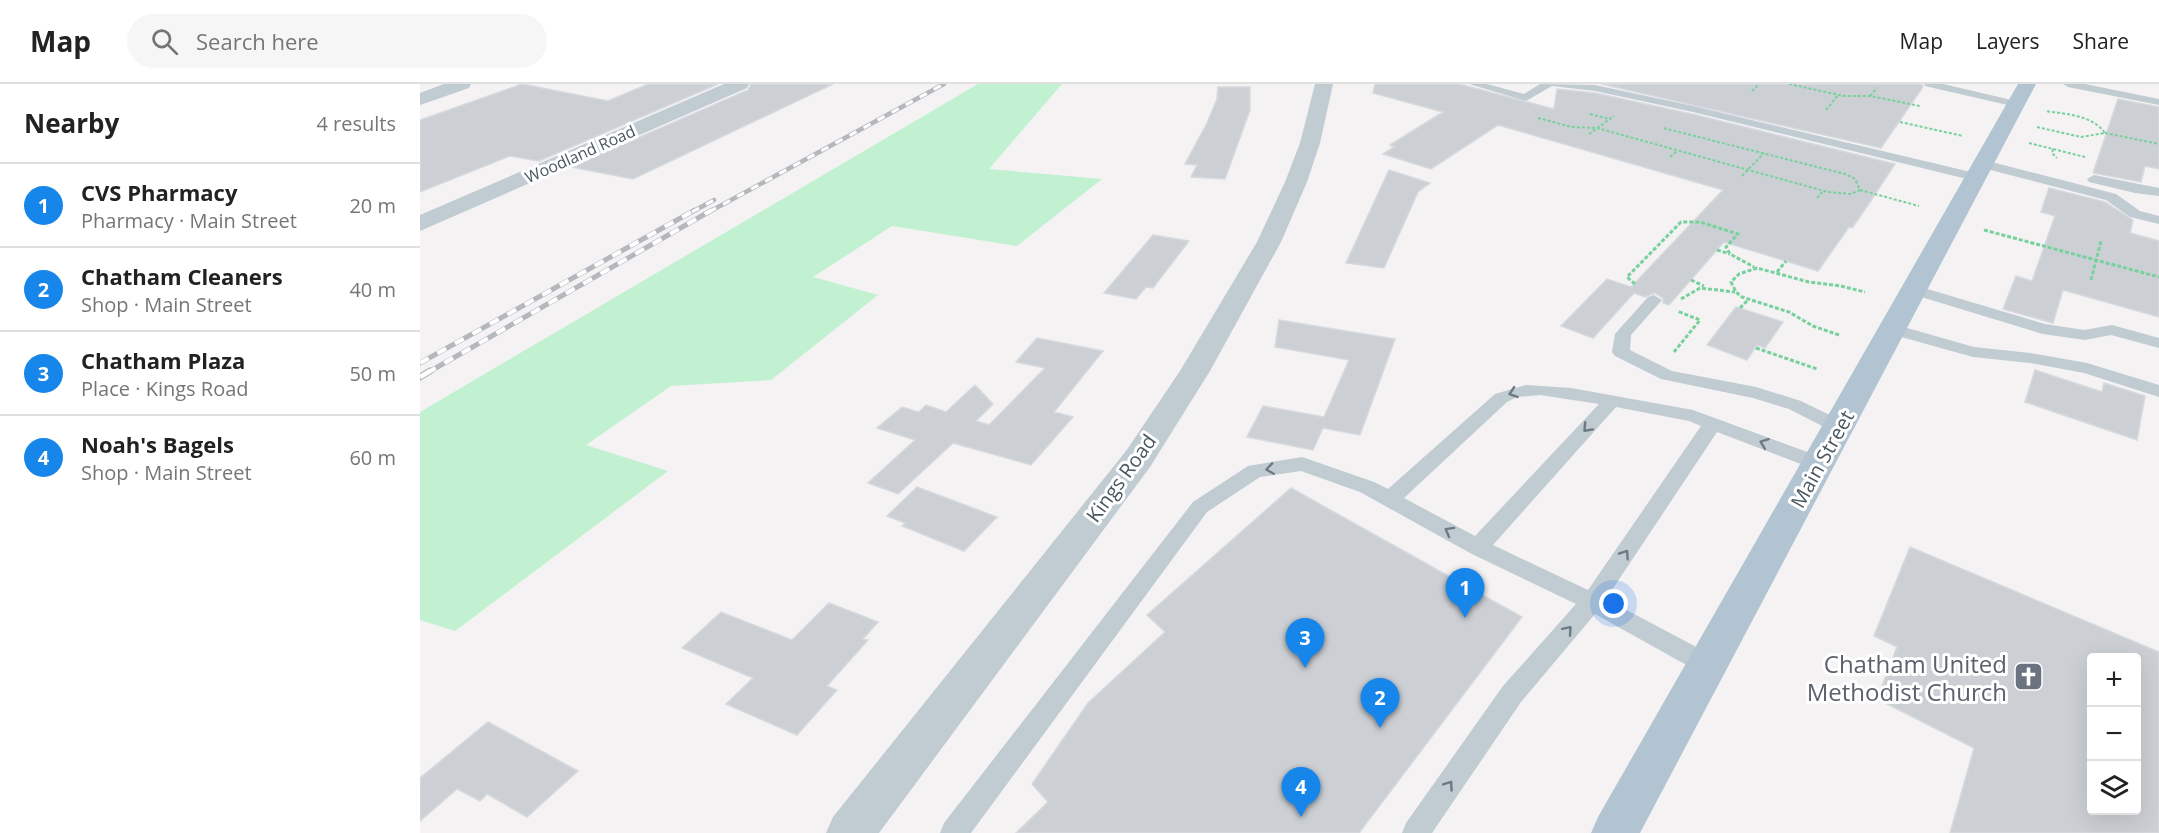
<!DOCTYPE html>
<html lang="en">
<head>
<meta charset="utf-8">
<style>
	body { margin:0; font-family:"Open Sans",sans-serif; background:#f6f6f6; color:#222 }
	.controls { position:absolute; right:18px; bottom:18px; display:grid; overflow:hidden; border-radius:6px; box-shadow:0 6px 24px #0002 }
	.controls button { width:54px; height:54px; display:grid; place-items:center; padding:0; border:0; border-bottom:2px solid #e0e0e0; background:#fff; color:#222; font:30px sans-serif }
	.you { position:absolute; left:1194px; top:520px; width:21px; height:21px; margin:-15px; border:4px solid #fff; border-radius:50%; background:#1a73e8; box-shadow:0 0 0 9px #1a73e833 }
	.badge { display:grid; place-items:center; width:39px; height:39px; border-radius:50%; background:#1686eb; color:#fff; font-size:20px; font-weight:700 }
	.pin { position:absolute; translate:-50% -50px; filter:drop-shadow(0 2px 3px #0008) }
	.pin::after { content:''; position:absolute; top:32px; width:21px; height:18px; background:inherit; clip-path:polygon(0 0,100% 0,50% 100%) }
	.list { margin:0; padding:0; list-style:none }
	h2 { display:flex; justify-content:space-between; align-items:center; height:78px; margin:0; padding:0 24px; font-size:26px }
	h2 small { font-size:20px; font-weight:400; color:#767676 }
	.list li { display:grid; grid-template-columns:39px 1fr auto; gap:18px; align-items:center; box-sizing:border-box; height:84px; padding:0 24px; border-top:2px solid #e0e0e0 }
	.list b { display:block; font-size:22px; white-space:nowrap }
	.list p { margin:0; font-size:20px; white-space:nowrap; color:#767676 }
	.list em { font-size:20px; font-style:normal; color:#767676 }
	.icon { flex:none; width:33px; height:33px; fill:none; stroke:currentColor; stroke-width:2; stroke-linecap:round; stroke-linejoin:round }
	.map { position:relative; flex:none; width:1739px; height:749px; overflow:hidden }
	header { display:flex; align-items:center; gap:36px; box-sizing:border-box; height:84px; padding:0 30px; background:#fff; border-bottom:2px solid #e0e0e0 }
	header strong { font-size:28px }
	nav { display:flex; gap:33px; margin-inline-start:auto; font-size:21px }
	.search { width:420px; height:54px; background:#f6f6f6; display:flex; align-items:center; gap:15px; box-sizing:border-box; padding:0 21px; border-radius:33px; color:#767676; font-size:22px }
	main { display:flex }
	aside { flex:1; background:#fff }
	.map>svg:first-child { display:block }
	.green { fill:#c1f1d0 }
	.building { fill:#ccd0d5; stroke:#d6d9de; stroke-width:1.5; fill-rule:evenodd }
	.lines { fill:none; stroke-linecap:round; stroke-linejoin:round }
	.path-far1 { stroke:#78d19d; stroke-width:2; stroke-dasharray:3 2; stroke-linecap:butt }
	.path { stroke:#78d19d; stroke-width:3; stroke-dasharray:4 2; stroke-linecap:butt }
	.service { fill:#c0cbd2; fill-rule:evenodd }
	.minor { fill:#c0cbd2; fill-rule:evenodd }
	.primary { fill:#b2c4d1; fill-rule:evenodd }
	.rail-far2-casing { stroke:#b4b8bd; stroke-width:4.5 }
	.rail-far1-casing { stroke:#b4b8bd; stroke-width:5 }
	.rail-casing { stroke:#b4b8bd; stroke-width:7 }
	.rail-far2 { stroke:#fff; stroke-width:3; stroke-dasharray:8; stroke-linecap:butt }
	.rail-far1 { stroke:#fff; stroke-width:4; stroke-dasharray:10; stroke-linecap:butt }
	.rail { stroke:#fff; stroke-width:4.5; stroke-dasharray:14; stroke-linecap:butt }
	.oneway { stroke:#6d7a83 }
	.labels { text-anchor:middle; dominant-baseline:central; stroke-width:6; stroke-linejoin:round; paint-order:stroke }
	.far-street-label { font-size:16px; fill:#495861; stroke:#fff }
	.street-label { font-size:20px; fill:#495861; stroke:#fff }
	.near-worship-label { font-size:24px; fill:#5b616d; stroke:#fff; text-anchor:end }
</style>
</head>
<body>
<header>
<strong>Map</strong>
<div class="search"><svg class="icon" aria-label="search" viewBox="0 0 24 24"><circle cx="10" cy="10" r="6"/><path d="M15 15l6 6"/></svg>Search here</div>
<nav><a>Map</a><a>Layers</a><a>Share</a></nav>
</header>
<main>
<aside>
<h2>Nearby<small>4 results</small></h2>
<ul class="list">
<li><span class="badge">1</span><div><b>CVS Pharmacy</b><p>Pharmacy · Main Street</p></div><em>20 m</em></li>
<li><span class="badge">2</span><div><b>Chatham Cleaners</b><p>Shop · Main Street</p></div><em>40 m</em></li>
<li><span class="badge">3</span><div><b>Chatham Plaza</b><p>Place · Kings Road</p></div><em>50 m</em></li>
<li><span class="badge">4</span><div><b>Noah's Bagels</b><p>Shop · Main Street</p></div><em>60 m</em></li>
</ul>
</aside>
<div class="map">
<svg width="1739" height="749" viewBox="0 0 1739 749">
	<rect width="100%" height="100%" fill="#f4f2f3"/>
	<!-- green -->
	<path class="green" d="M558 0H642L569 85 682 95 597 162 472 142 393 193 458 211 351 296 251 302 166 361 248 387 35 547 0 536V328Z"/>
	<!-- building -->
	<path class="building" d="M102 0 188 17 228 0H298L119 77 90 72 0 108V36Z
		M331 0H413L213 95 151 83 328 6Z
		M955 0H1039L1134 25 1137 5 1175 9 1272 30 1475 80 1450 118 1432 144 1429 143 1398 187 1304 158 1249 221 1243 219V214L1235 209 1225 213 1214 209 1173 254 1141 242 1187 195 1211 203 1303 106 1078 41 1011 85 963 70 974 63 970 61 1023 28 953 9Z
		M1181 0H1502L1503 3 1461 64Z
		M798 3H830V26L805 95 771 93 777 81 765 80 787 39 797 15Z
		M1698 15 1739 23V85L1725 82 1721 98 1673 89Z
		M969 86 1010 99 998 108 964 184 926 179Z
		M1629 104 1685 118 1713 136 1710 149 1739 157V233L1643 206 1633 239 1583 225 1596 192 1612 197 1635 132 1621 128Z
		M733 151 769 157 733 204 726 203 716 215 684 209Z
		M1316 223 1363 238 1345 264 1337 261 1327 276 1287 261Z
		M859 236 975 255 940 351 903 344 893 366 827 353 843 322 904 333 929 276 855 263Z
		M617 254 683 267 634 328 653 333 611 381 533 359 478 410 448 399 495 356 457 344 482 323 499 328 506 321 526 328 555 301 573 320 556 337 569 341 625 284 596 278Z
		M1615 286 1682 308 1684 299 1725 312 1717 356 1605 318Z
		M497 403 577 433 544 467 482 442 485 439 467 432Z
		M871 404 1102 533 939 749H596L628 718 612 700 668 619 745 548 727 531Z
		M1490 463 1739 568V749H1530L1554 664 1457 615 1477 563 1454 552ZM1671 573H1716V726H1671Z
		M409 519 458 538 443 555 448 556 407 602 417 606 377 651 306 620 333 594 262 564 301 528 372 556Z
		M68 638 158 687 107 733 67 710 60 717 37 705 0 737V694Z"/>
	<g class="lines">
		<!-- path-far1 -->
		<path class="path-far1" d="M1369 0 1424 12H1450L1500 22
			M1332 7 1339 0
			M1450 12 1457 4
			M1406 26 1418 11
			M1170 30 1189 35
			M1118 34 1152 43 1177 44 1408 108 1431 110 1440 106 1435 95 1425 90 1243 44
			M1480 38 1543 52
			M1617 43 1661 53 1685 49C1672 31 1646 30 1625 27
			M1685 49 1739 60
			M1169 50 1194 32
			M1609 59 1665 73
			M1633 65 1632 69 1637 74
			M1250 73 1257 67
			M1322 92 1344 69
			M1440 106 1499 122
			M1397 114 1403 107"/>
		<!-- path -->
		<path class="path" d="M1564 146 1739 193
			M1297 166 1310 170
			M1357 188 1366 177
			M1271 196 1284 202
			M1671 196 1681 157
			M1215 200 1207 193 1261 138H1280L1318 150 1306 163 1310 170 1334 183
			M1261 215 1280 204 1315 208
			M1320 224 1329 215
			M1419 251 1393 242 1369 228 1322 213 1316 208 1311 198 1319 190 1337 184 1389 198 1421 202 1445 208
			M1336 264 1397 285
			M1254 268 1280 236 1257 227"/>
		<!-- service -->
		<path class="service" d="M1049 0H1067L1104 10 1120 0 1175 1 1273 22 1555 89 1562 93 1555 97 1273 28 1175 7 1132 2 1106 17Z
			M1504 0H1523L1600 18 1602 20 1596 23 1505 2Z
			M1643 0H1665L1739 15V21L1648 3Z
			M1564 76 1696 110 1720 127 1739 132V140L1710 133 1686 116 1559 83 1558 80Z
			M1674 91 1739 104V112L1715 109 1669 98 1667 95Z
			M1494 201 1625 240 1664 246 1692 241 1739 254V264L1691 251 1665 256 1623 250 1488 209 1486 206 1488 203Z
			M1234 211 1242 216 1211 251 1210 266 1252 287 1336 303 1381 317 1426 339 1428 343 1426 347H1412L1369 325 1333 314 1241 295 1195 272 1192 268 1195 250 1228 213Z
			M1473 240 1554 263 1610 269 1667 279 1739 301V313L1664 289 1610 279 1553 273 1467 249 1465 245Z
			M1106 301 1151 304 1273 326 1406 375 1409 380 1406 385 1399 387 1297 348 1186 515 1297 574 1300 581 1297 588 1288 591 1279 588 1175 530 1101 618 1012 749H982L986 739 1083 602 1156 520 1050 469 940 408 881 387 840 393 787 428 551 749H520L524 739 773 418 828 382 882 373 954 398 968 405 1075 310ZM1120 311 1179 320 1055 452 984 414 1087 318 1097 313ZM1196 323 1269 337 1281 342 1168 506 1073 461Z"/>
		<!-- minor -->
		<path class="minor" d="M24 0H51L49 4 0 21V9Z
			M304 0H329L327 4 0 147V131Z
			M895 0H913L900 59 887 98 861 158 790 287 730 383 459 749H406L413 733 706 367 760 287 837 158 865 98 880 59Z"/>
		<!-- primary -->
		<path class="primary" d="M1598 0H1616L1220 749H1171L1178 733Z"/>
		<defs>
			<path id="rail-far2" d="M272 128 294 116
				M289 128 524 0"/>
			<path id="rail-far1" d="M0 279 275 126
				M7 289 292 126"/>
			<path id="rail" d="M0 293 10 287"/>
		</defs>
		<!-- rail-far2 casing -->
		<use href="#rail-far2" class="rail-far2-casing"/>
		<!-- rail-far1 casing -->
		<use href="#rail-far1" class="rail-far1-casing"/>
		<!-- rail casing -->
		<use href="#rail" class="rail-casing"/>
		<!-- rail-far2 -->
		<use href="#rail-far2" class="rail-far2"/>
		<!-- rail-far1 -->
		<use href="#rail-far1" class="rail-far1"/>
		<!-- rail -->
		<use href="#rail" class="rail"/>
	</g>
	<!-- one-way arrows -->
	<defs><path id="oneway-chevron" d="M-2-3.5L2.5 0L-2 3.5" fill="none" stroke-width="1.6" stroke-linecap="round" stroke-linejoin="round" transform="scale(1.5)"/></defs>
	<g class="oneway">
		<use href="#oneway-chevron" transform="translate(1093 309) rotate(161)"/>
		<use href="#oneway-chevron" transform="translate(1167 344) rotate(133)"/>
		<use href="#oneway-chevron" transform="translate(1344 359) rotate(-159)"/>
		<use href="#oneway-chevron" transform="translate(850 385) rotate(172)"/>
		<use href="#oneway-chevron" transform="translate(1029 447) rotate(-151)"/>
		<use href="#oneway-chevron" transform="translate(1205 470) rotate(-56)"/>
		<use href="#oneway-chevron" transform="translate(1148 546) rotate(-49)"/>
		<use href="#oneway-chevron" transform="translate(1029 701) rotate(-55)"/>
	</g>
	<!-- icons -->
	<defs>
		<symbol id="church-square" viewBox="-11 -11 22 22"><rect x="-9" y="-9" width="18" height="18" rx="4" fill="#6b7280" stroke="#fff"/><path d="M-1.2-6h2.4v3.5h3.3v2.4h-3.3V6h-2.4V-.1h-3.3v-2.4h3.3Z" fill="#fff"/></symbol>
	</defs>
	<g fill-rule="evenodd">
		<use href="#church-square" x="1592" y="576" width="33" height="33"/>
	</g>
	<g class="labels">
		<!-- far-street labels -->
		<g class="far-street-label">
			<text transform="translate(160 70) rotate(-24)">Woodland Road</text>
		</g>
		<!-- street labels -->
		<g class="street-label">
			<text transform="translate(1402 375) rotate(-61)">Main Street</text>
			<text transform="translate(701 394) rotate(-54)">Kings Road</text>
		</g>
		<!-- near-worship labels -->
		<g class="near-worship-label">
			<text x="1587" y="579">Chatham United<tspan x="1587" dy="28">Methodist Church</tspan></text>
		</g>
	</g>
</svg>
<div class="controls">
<button>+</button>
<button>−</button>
<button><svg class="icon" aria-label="layers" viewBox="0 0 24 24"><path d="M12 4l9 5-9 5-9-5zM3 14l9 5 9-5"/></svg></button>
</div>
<div class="you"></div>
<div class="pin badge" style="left:1045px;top:534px">1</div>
<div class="pin badge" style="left:960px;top:644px">2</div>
<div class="pin badge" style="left:885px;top:584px">3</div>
<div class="pin badge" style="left:881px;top:733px">4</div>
</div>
</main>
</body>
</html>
